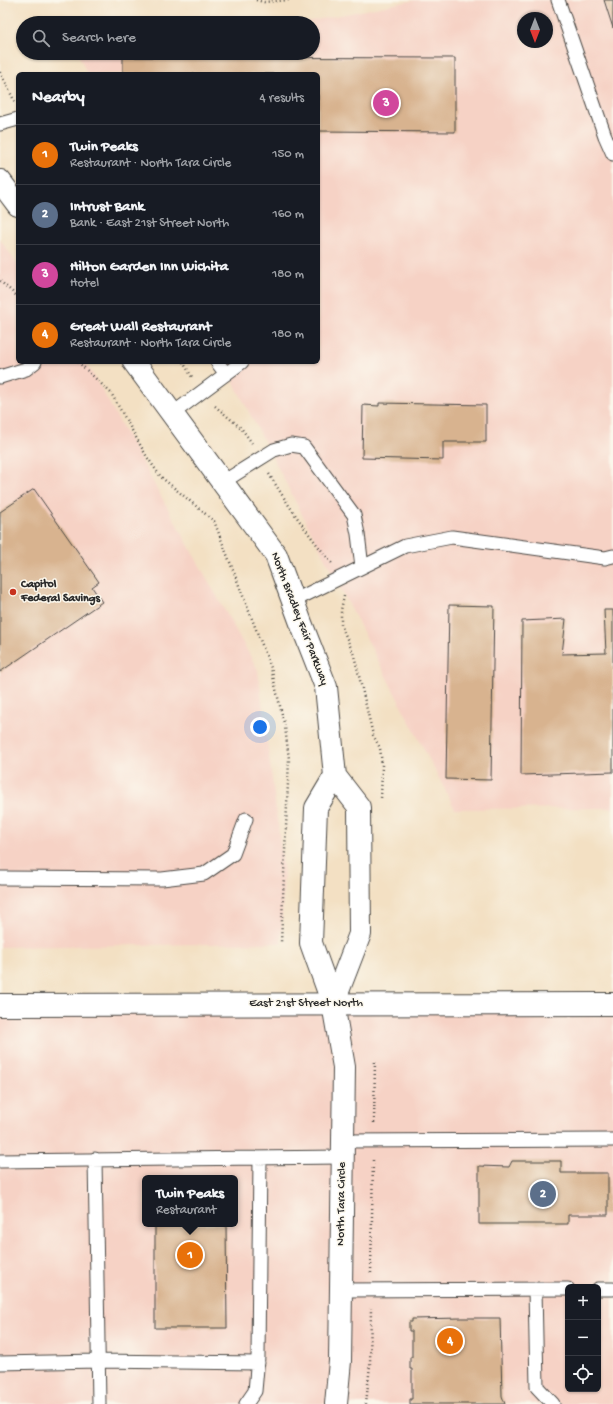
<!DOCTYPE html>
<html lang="en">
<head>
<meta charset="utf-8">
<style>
	body { margin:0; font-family:"Gochi Hand",sans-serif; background:#242831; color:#f1f3f6 }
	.controls { position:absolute; right:12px; bottom:12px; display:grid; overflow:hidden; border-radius:6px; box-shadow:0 1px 3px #0004 }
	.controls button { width:36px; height:36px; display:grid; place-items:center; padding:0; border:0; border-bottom:1px solid #363941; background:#171b24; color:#f1f3f6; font:20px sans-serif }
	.compass { position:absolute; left:517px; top:12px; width:36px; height:36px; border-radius:50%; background:#171b24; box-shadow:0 1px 3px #0004; rotate:180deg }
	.you { position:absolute; left:260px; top:727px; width:14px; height:14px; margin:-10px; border:3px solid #fff; border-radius:50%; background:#1a73e8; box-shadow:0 0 0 6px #1a73e833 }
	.badge { display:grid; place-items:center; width:26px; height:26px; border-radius:50%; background:#d93025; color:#fff; font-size:13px; font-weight:700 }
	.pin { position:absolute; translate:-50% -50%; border:2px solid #fff; box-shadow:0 1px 4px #0006 }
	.popup { position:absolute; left:142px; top:1175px; width:96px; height:52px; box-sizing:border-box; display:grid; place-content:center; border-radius:6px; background:#171b24; filter:drop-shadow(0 1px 3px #0005); font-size:13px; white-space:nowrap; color:#9ea1a6 }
	.popup b { font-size:15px; color:#f1f3f6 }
	.popup::after { content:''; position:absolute; left:50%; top:100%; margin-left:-8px; border:8px solid transparent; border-top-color:#171b24 }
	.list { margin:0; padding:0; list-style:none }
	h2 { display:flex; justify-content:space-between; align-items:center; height:52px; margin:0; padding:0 16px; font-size:17px }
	h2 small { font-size:13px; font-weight:400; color:#9ea1a6 }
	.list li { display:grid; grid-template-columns:26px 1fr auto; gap:12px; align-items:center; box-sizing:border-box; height:60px; padding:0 16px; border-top:1px solid #363941 }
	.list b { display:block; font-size:15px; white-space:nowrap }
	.list p { margin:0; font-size:13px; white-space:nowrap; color:#9ea1a6 }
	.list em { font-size:13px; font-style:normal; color:#9ea1a6 }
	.icon { flex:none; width:22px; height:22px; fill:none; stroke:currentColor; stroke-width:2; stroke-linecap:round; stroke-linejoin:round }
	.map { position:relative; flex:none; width:613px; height:1404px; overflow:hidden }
	.search { position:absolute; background:#171b24; box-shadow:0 1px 3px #0004; left:16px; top:16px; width:304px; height:44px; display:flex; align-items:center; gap:10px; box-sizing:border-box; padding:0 14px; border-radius:22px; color:#9ea1a6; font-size:15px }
	.panel { position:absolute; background:#171b24; box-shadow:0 1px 3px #0004; left:16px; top:72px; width:304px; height:292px; border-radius:6px }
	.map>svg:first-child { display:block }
	.built { fill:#f6d2c5; fill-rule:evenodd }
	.building { fill:#d8b38f }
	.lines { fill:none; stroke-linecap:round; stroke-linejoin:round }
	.lane-casing { stroke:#494642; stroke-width:15 }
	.street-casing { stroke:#494642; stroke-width:24 }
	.secondary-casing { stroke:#494642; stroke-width:24 }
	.path { stroke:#494642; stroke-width:2.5; stroke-dasharray:1 3; stroke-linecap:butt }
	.lane { stroke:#fff; stroke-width:13 }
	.street { stroke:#fff; stroke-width:22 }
	.secondary { stroke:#fff; stroke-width:22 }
	.poi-dot { fill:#c8321e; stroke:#fbf7ec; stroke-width:1.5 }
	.labels { text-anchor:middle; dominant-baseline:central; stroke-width:3; stroke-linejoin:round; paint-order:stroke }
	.poi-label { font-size:12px; font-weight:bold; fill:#2b2b2b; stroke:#fbf7ec; text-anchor:start }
	.street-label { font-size:12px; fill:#2b2b2b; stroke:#fbf7ec }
</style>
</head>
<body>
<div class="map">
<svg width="613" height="1404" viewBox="0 0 613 1404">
	<rect width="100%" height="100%" fill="#fbf7ec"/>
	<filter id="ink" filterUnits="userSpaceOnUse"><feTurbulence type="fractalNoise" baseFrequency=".025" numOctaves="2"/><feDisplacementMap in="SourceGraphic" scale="8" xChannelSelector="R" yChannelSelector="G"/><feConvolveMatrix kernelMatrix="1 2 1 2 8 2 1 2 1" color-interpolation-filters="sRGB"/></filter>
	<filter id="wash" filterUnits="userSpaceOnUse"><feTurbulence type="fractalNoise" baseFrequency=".012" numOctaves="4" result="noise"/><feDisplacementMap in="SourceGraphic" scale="16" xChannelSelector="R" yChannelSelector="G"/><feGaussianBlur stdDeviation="0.9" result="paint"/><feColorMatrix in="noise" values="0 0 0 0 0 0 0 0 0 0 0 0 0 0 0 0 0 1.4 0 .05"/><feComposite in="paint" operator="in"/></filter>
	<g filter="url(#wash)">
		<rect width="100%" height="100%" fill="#f3e0c3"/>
		<!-- built -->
		<path class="built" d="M415 0H613V808L455 809 223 362H318V74H87L78 53H313V23H301ZM523 18H547V42H523Z
			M0 239 18 265V362H85L94 376 258 670 284 872 281 943 0 947Z
			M0 1006H613V1404H0ZM145 1178H235V1224H145ZM568 1287H598V1389H568Z"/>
		<g id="blocks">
			<!-- building -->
			<path class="building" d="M604 0H613V28Z
				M123 57 455 58V132L318 131V74H123Z
				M379 403 486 405V442H443V460L362 458 363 405 379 406Z
				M34 489 99 582 92 587 102 602 0 672V512Z
				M449 605 494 606 491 780 446 779Z
				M604 610H613V772L521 775 522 621 566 619 562 654 606 653Z
				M512 1161H561V1173H608V1215H568V1224H479V1166L509 1167Z
				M155 1224H226L227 1328H155Z
				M462 1318H500L502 1396 505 1404H410V1399H412V1369H410V1357H412V1331H409V1322H412V1319Z"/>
		</g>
	</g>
	<g filter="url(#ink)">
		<use href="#blocks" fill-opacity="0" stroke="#494642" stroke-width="1"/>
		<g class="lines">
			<defs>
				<path id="lane" d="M558 0 605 136 613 154
					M0 124 18 119
					M217 362 226 374
					M0 377 26 369 35 362
					M172 414 242 362
					M223 482 274 450 291 445 304 447 354 515 358 534 362 567
					M293 601 405 546 452 537 605 558 613 556
					M0 878 162 879 204 874 233 854 246 819
					M343 1141 613 1140
					M95 1159 99 1404
					M0 1161 343 1157
					M535 1289 537 1387 553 1404
					M598 1289H613
					M341 1290 568 1289
					M0 1363 98 1361 258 1363
					M246 1404 255 1391 258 1357 260 1158"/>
				<path id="street" d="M0 181 18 205
					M134 362 276 555 301 623 326 687 335 776 359 807 360 934 333 1004
					M335 776 316 808 311 943 333 1004 344 1067 340 1361 336 1404"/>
				<path id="secondary" d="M0 1005 613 1004"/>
			</defs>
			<!-- lane casing -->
			<use href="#lane" class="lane-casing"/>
			<!-- street casing -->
			<use href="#street" class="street-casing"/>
			<!-- secondary casing -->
			<use href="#secondary" class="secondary-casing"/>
			<!-- path -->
			<path class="path" d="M256 0 264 2 289 0
				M0 72 15 102
				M0 281 18 297
				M78 362 111 393 147 457 161 477 214 521 271 668 285 727 289 759 281 943
				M183 362 192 377
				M215 406 241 428 252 443
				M269 474C288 505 308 535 332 563
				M344 596 341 610V625L354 655 373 735 380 748 382 764 381 800
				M374 1123 375 1059
				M371 1273 373 1160
				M366 1404 370 1365 371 1308"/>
			<!-- lane -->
			<use href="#lane" class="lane"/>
			<!-- street -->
			<use href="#street" class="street"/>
			<!-- secondary -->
			<use href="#secondary" class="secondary"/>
		</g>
	</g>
	<!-- markers -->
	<circle class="poi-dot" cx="13" cy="592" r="4"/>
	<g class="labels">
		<!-- poi labels -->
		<g class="poi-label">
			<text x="21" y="585">Capitol<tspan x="21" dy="14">Federal Savings</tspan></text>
		</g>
		<!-- street labels -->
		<g class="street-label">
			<text transform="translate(299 619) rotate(69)">North Bradley Fair Parkway</text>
			<text x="306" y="1004">East 21st Street North</text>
			<text transform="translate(342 1204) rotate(-89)">North Tara Circle</text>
		</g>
	</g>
</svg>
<div class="controls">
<button>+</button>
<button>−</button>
<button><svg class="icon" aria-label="locate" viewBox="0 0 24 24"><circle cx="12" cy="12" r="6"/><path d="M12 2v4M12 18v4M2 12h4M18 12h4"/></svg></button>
</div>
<svg class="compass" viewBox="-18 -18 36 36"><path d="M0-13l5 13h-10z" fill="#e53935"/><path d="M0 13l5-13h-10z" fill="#9ea1a6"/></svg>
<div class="you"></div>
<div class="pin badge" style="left:190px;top:1255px;background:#e8710a">1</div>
<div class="popup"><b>Twin Peaks</b>Restaurant</div>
<div class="pin badge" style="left:543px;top:1194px;background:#5c6f8a">2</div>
<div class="pin badge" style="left:386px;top:103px;background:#d1479c">3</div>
<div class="pin badge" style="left:450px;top:1341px;background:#e8710a">4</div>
<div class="search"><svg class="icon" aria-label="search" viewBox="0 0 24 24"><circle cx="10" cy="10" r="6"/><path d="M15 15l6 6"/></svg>Search here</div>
<section class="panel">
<h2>Nearby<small>4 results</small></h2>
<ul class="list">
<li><span class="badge" style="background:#e8710a">1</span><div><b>Twin Peaks</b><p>Restaurant · North Tara Circle</p></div><em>150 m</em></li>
<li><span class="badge" style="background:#5c6f8a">2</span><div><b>Intrust Bank</b><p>Bank · East 21st Street North</p></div><em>160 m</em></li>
<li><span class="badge" style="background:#d1479c">3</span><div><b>Hilton Garden Inn Wichita</b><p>Hotel</p></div><em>180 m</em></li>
<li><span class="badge" style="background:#e8710a">4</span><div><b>Great Wall Restaurant</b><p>Restaurant · North Tara Circle</p></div><em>180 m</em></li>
</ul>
</section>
</div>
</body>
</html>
